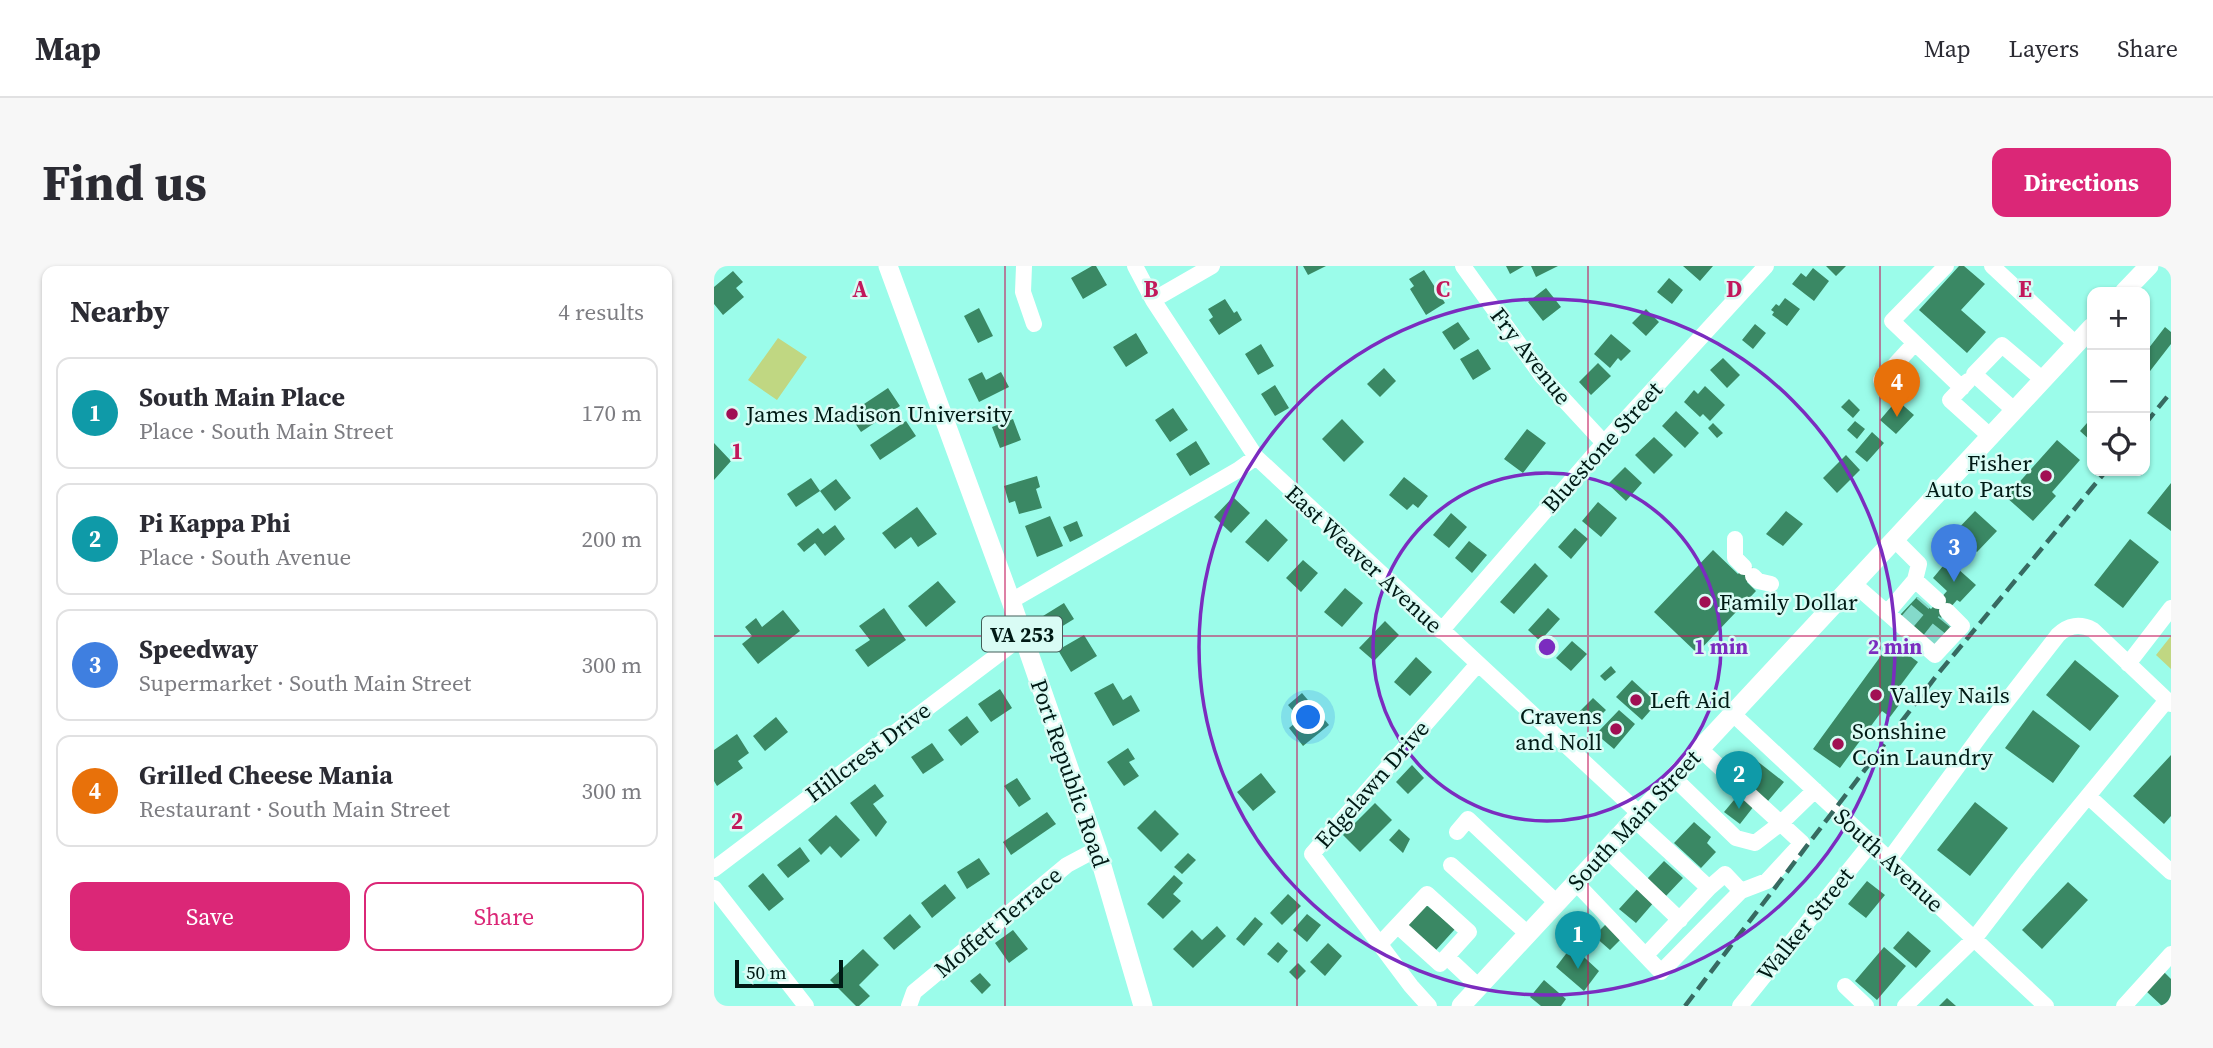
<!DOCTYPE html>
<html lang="en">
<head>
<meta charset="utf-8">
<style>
	body { margin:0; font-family:"Source Serif 4",serif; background:#f7f7f7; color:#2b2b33 }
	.controls { position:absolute; right:21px; top:21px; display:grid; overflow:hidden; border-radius:14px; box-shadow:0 2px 5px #0004 }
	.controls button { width:63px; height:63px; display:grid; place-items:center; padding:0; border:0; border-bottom:2px solid #e1e1e2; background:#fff; color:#2b2b33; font:35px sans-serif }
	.scale { position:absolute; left:21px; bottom:18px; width:108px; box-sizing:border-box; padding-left:7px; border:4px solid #001a15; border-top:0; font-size:19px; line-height:24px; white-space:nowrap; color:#001a15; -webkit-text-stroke:5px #d9fcf5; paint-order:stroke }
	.you { position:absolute; left:595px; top:452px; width:24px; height:24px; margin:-18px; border:5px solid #fff; border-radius:50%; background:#1a73e8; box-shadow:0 0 0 10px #1a73e833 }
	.badge { display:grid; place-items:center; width:46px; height:46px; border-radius:50%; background:#db2777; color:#fff; font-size:23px; font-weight:700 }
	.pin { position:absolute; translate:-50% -58px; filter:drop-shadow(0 2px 4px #0008) }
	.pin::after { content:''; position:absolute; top:37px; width:24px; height:21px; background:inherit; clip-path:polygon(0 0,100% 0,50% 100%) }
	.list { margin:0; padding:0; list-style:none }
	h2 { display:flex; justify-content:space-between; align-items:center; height:91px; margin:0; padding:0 28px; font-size:30px }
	h2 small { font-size:23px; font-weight:400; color:#7c7c81 }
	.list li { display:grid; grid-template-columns:46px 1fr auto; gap:21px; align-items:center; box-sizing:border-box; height:112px; margin:0 14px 14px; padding:0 14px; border:2px solid #e1e1e2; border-radius:14px }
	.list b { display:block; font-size:26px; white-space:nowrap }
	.list p { margin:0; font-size:23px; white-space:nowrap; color:#7c7c81 }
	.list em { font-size:23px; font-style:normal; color:#7c7c81 }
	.actions { display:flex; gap:14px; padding:21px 28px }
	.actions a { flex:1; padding:16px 0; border:2px solid #db2777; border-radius:14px; text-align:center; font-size:24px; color:#db2777 }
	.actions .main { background:#db2777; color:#fff }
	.icon { flex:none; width:38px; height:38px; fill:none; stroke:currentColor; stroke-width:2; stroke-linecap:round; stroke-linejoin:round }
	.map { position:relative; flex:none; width:1457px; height:740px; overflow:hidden; border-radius:14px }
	header { display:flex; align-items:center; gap:42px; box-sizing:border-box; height:98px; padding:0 35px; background:#fff; border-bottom:2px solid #e1e1e2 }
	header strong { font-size:33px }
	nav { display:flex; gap:38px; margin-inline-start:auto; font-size:24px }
	.intro { display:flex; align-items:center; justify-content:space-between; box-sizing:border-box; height:168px; padding:0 42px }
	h1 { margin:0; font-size:49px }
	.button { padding:18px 32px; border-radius:14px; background:#db2777; color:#fff; font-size:24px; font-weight:700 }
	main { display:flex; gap:42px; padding:0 42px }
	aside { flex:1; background:#fff; border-radius:14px; box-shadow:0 2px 5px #0004 }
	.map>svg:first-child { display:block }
	.green { fill:#c0d782 }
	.building { fill:#3a8864 }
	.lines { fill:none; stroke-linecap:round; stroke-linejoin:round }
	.minor-tunnel { stroke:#84daca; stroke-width:16; stroke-dasharray:16 8; stroke-linecap:butt }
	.minor { stroke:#fff; stroke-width:16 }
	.major { stroke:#fff; stroke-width:19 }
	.rail { stroke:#376a61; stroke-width:4.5; stroke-dasharray:14 7; stroke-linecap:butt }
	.grid { fill:none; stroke:#c2185b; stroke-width:2; stroke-opacity:0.55 }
	.ring { fill:none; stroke:#7b2cbf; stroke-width:3.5 }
	.poi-dot { fill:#a10f53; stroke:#d9fcf5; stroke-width:2.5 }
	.labels { text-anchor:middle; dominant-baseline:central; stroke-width:5; stroke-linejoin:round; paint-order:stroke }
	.shield { fill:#d9fcf5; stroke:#415e58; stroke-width:2 }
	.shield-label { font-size:21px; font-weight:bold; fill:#001a15 }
	.street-label { font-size:23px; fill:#001a15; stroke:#d9fcf5 }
	.poi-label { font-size:23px; fill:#001a15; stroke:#d9fcf5; text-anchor:start }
	.grid-label { font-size:23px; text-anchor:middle; font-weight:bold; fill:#c2185b; stroke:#d9fcf5; stroke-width:5; stroke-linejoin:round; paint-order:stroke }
	.centre { fill:#7b2cbf; stroke:#d9fcf5; stroke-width:3.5 }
	.ring-label { font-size:21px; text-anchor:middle; font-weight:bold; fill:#7b2cbf; stroke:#d9fcf5; stroke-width:5; stroke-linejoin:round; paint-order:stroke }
</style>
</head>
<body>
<header>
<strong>Map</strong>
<nav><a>Map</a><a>Layers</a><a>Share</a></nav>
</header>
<div class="intro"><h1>Find us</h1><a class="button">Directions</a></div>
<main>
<aside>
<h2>Nearby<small>4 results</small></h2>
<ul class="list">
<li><span class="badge" style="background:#0f9aa8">1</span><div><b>South Main Place</b><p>Place · South Main Street</p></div><em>170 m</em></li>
<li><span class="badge" style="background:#0f9aa8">2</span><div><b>Pi Kappa Phi</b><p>Place · South Avenue</p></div><em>200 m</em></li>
<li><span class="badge" style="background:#3f7fe0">3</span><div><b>Speedway</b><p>Supermarket · South Main Street</p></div><em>300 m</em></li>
<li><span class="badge" style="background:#e8710a">4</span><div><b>Grilled Cheese Mania</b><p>Restaurant · South Main Street</p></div><em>300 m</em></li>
</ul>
<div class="actions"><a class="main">Save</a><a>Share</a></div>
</aside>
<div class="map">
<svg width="1457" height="740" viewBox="0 0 1457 740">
	<rect width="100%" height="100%" fill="#9bfcea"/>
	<!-- green -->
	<path class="green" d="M64 72 93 91 63 134 34 114Z
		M1457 370V403L1442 389Z"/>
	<!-- building -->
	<path class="building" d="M378 0H382L393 19 369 33 357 12Z
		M589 0H612L594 9Z
		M792 0H810L796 8Z
		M817 0H844L822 11Z
		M969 0H999L986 15Z
		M1112 0H1132L1122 10Z
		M1245 0H1250L1271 18 1247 44 1272 66 1253 87 1205 44Z
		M1099 2 1115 15 1100 35 1078 18 1087 7 1092 11Z
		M710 4 731 37 712 49 696 23 700 20 695 13Z
		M19 5 29 16 22 22 30 31 9 49 0 38V21Z
		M955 12 969 24 958 38 943 26Z
		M832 22 847 41 829 55 814 36Z
		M1071 32 1086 43 1073 60 1058 49 1060 46 1057 44 1062 38 1065 40Z
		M511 33 520 47 523 45 528 54 505 69 495 54 499 51 494 43Z
		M265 42 279 70 264 77 250 50Z
		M932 43 945 56 932 70 918 57Z
		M744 56 756 73 740 84 728 66Z
		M1041 58 1052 67 1039 83 1028 74Z
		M1451 61 1457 66V78L1433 109 1431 107V87Z
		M422 67 434 87 412 101 399 81Z
		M897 68 917 85 907 95 904 92 896 102 880 88Z
		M547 78 560 100 544 109 531 88Z
		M764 83 777 103 759 114 746 93Z
		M1009 92 1026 109 1013 122 996 104Z
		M884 97 897 110 877 129 865 116Z
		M670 102 682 115 666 131 653 118Z
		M268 106 272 114 287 106 295 121 265 136 254 113Z
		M561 119 575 142 561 150 547 128Z
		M991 120 1011 139 996 155 989 148 986 151 970 136 980 124 984 128Z
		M174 122 186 140 147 166 135 148Z
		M1135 133 1146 144 1139 152 1127 141Z
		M1183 134 1200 149 1182 168 1166 154Z
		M459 142 474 164 456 176 441 154Z
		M962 145 985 167 971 182 948 160Z
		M299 153 307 174 286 182 278 161Z
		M628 153 650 176 630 196 608 173Z
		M192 155 202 170 166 194 156 179Z
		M1141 155 1151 163 1143 173 1133 164Z
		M999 157 1009 167 1003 172 994 162Z
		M1373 157 1378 162V176L1366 165Z
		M813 163 832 177 809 207 790 193Z
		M1158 166 1170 177 1153 196 1141 186Z
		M940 171 959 189 940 208 921 189Z
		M1343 174 1366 194 1338 226 1342 230 1319 255 1292 231Z
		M482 175 496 198 476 210 462 188Z
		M0 177 17 195 0 214Z
		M1132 189 1146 204 1123 227 1109 212Z
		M911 201 928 217 912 235 894 218Z
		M323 210 326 221 322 223 328 242 305 248 301 235 295 237 290 220Z
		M690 211 714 230 704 242 699 238 693 244 675 229Z
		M97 212 106 225 122 213 137 232 121 245 106 225 82 241 73 228Z
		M1457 217V265L1433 247Z
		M519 231 536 247 517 267 500 251Z
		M884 236 903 252 887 271 868 255Z
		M203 241 223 268 204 281 197 271 181 283 168 267Z
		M1072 245 1089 258 1069 280 1052 268Z
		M1261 245 1283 265 1263 286 1252 276 1249 279 1238 269Z
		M737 247 753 261 735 282 719 269Z
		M336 250 349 280 323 291 311 260Z
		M552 253 574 274 554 296 531 276Z
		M363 255 369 270 356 276 349 261Z
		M121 259 131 273 111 290 101 277 90 286 83 278 104 262 109 268Z
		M861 262 874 273 857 293 844 281Z
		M1416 273 1445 296 1409 342 1380 319Z
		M755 275 773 289 758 307 741 292Z
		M999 284 1024 308 1034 298 1043 306 1033 316 1042 325 983 387 940 346Z
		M589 294 604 307 587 326 572 312Z
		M1234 294 1262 319 1246 336 1243 334 1227 352 1239 363 1222 382 1186 349 1203 331 1217 343 1233 325 1219 312Z
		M821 297 834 310 800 348 786 336Z
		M224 315 242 336 212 361 194 340Z
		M631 322 649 337 628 361 610 346Z
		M350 337 360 353 339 366 329 350Z
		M170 342 192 374 154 401 141 384 156 374 145 360Z
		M834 342 846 353 826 375 814 364Z
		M69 344 86 365 44 398 28 378 38 370 31 361 42 352 48 361Z
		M671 355 685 369 660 395 645 382Z
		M370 369 383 390 357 406 344 384Z
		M858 375 873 388 857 405 842 392Z
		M1177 376 1204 396 1177 432 1185 439 1176 451 1168 445 1126 502 1099 483Z
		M702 391 718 406 696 430 680 416Z
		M1361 394 1405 430 1376 465 1332 429Z
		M897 400 902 406 891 415 886 410Z
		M918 414 943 437 928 454 902 431Z
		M399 417 409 434 417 429 426 445 399 460 380 427Z
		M286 423 298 442 277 456 264 438Z
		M588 427 615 459 589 480 575 462 586 453 574 439Z
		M879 432 892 444 877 459 864 447Z
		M905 444 921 458 900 483 882 468Z
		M1319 444 1366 480 1339 517 1291 482Z
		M253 450 265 466 247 480 234 464Z
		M62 451 74 466 51 485 39 470Z
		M23 468 35 487 24 495 29 502 3 520 0 515V484Z
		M218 477 230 494 209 508 197 491Z
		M414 482 421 493 415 496 425 510 410 520 393 496Z
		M1457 489V550L1450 558 1419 530Z
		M1043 495 1070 516 1054 535 1028 514Z
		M698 499 710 512 694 528 682 516Z
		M547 507 562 526 539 545 523 526Z
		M303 512 317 533 305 541 290 520Z
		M161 518 170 530 159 538 173 556 162 571 136 537Z
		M1025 528 1040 540 1026 558 1010 546Z
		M1261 536 1294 562 1256 610 1223 584Z
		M661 537 678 554 646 586 629 569Z
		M441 544 465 568 447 586 423 562Z
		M333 546 342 558 297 589 289 576Z
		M122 549 146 574 127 592 116 580 107 589 94 574Z
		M980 556 997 571 993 577 1002 586 987 602 960 577Z
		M685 563 696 573 689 587 675 574Z
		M86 581 96 595 74 612 63 599Z
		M474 587 482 594 468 608 460 601Z
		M265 592 276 608 253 623 243 606Z
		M950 595 969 612 952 630 933 613Z
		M49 607 70 633 55 645 34 620Z
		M460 609 469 617 459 628 467 635 449 653 433 638Z
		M1153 615 1171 629 1152 652 1134 638Z
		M1354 616 1374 634 1328 683 1308 664Z
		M231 618 242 632 218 652 207 637Z
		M925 621 941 635 922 657 905 643Z
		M574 628 587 640 568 659 556 647Z
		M710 637 741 663 722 684 692 659Z
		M196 648 207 661 180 684 169 672Z
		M593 648 607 659 593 676 579 664Z
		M541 651 549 658 530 680 522 673Z
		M894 656 910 670 896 684 880 670Z
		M503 660 512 670 479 702 459 683 478 664 488 674Z
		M299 664 314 683 295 697 281 677Z
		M1194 665 1217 685 1202 702 1179 682Z
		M564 676 574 685 564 697 553 688Z
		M614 677 628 690 611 710 596 696Z
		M858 680 885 705 870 725 842 701Z
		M1170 681 1192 700 1163 734 1141 715Z
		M149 683 165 699 145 719 156 730 145 740H142L116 714Z
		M584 697 592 705 583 714 575 706Z
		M1450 706 1457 713V740H1448L1432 725Z
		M266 707 277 719 268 728 256 715Z
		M830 714 852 733 847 740H827L816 731Z
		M1233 732 1242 740H1225Z"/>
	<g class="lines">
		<!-- minor-tunnel -->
		<path class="minor-tunnel" d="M1193 356 1210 336
			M1215 375 1231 355"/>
		<!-- minor -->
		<path class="minor" d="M310 0 309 26 320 58
			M421 0 439 34 542 191 926 548
			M749 0 828 110 890 177
			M1232 0 1178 55 1248 122
			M1278 0 1362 78
			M439 34 498 0
			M1167 114 1200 78
			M1254 115 1236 134 1277 171
			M1300 144 1260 108 1288 79 1329 114
			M1021 273V292L1030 301
			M1181 274 1205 298 1201 314 1224 335
			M1039 310 1044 315 1057 318
			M1140 318 1221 389 1248 360 1233 345
			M297 335 524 204 542 191
			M1173 347 1201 314
			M727 365 890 177 1052 0
			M1414 398 1457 342
			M1019 448 1332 740
			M986 483 1088 577 1053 615 1027 625
			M960 512 1022 572 1041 577 1067 557 1101 524
			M1374 530 1457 606
			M743 566 754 553 843 637
			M893 584 966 654
			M1175 594 1271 463 1344 369C1354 359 1366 357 1379 364L1457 438
			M737 599 814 668
			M0 603 309 370
			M862 617 947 706 1027 625 1011 608 995 622 921 554
			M0 622 92 740
			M666 678 713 628 755 666 726 698 684 660
			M932 689 995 622
			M733 691 765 721
			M1131 720 1152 740
			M195 740 200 726 353 599 383 583
			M715 740 697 720 598 588 763 399
			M1026 740 1157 577
			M1191 740 1260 673 1314 603 1453 434
			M1410 740 1457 688"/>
		<!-- major -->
		<path class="major" d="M174 0 297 335 383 583 429 740
			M1410 26 1435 0
			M747 740 1378 61"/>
		<!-- rail -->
		<path class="rail" d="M1431 158 1457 126
			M971 740 1223 409 1392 205"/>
	</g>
	<!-- grid -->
	<path class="grid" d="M291 0V740M583 0V740M874 0V740M1166 0V740M0 370H1457"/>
	<!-- distance rings -->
	<g class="ring">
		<circle cx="833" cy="381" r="174"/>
		<circle cx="833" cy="381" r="348"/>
	</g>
	<!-- markers -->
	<g class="poi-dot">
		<circle cx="18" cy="148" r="7"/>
		<circle cx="1332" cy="210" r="7"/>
		<circle cx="991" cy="336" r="7"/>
		<circle cx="1162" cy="429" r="7"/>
		<circle cx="922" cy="434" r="7"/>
		<circle cx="902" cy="463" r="7"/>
		<circle cx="1124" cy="478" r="7"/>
	</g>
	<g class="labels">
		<!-- shield labels -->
		<rect class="shield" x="268" y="350.5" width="80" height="35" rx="5"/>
		<g class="shield-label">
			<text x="308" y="368">VA 253</text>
		</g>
		<!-- street labels -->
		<g class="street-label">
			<text transform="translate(817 90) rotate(52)">Fry Avenue</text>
			<text transform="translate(888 181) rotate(-48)">Bluestone Street</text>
			<text transform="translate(650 293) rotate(43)">East Weaver Avenue</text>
			<text transform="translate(154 486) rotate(-37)">Hillcrest Drive</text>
			<text transform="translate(356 507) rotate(71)">Port Republic Road</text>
			<text transform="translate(658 518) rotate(-49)">Edgelawn Drive</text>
			<text transform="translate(920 554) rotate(-47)">South Main Street</text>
			<text transform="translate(1175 594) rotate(43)">South Avenue</text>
			<text transform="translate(284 656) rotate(-40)">Moffett Terrace</text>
			<text transform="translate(1091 658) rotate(-51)">Walker Street</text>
		</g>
		<!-- poi labels -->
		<g class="poi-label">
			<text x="32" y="148">James Madison University</text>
			<text x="1318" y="197" text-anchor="end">Fisher<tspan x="1318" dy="26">Auto Parts</tspan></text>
			<text x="1005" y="336">Family Dollar</text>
			<text x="1176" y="429">Valley Nails</text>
			<text x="936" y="434">Left Aid</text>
			<text x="888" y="450" text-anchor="end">Cravens<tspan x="888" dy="26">and Noll</tspan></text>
			<text x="1138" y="465">Sonshine<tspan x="1138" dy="26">Coin Laundry</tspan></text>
		</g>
	</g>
	<g class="grid-label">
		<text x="146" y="31">A</text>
		<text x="437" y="31">B</text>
		<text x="729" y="31">C</text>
		<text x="1020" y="31">D</text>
		<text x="1311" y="31">E</text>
		<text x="23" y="193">1</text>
		<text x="23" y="563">2</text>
	</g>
	<circle cx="833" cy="381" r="10" class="centre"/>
	<g class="ring-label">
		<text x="1007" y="388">1 min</text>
		<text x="1181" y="388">2 min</text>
	</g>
</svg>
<div class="controls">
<button>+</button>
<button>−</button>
<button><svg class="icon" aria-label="locate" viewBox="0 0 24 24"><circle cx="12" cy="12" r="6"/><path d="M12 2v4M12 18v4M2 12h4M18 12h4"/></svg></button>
</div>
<div class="scale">50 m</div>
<div class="you"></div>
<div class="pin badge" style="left:864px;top:703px;background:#0f9aa8">1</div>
<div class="pin badge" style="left:1025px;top:543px;background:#0f9aa8">2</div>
<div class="pin badge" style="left:1240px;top:316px;background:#3f7fe0">3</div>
<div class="pin badge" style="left:1183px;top:151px;background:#e8710a">4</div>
</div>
</main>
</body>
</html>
